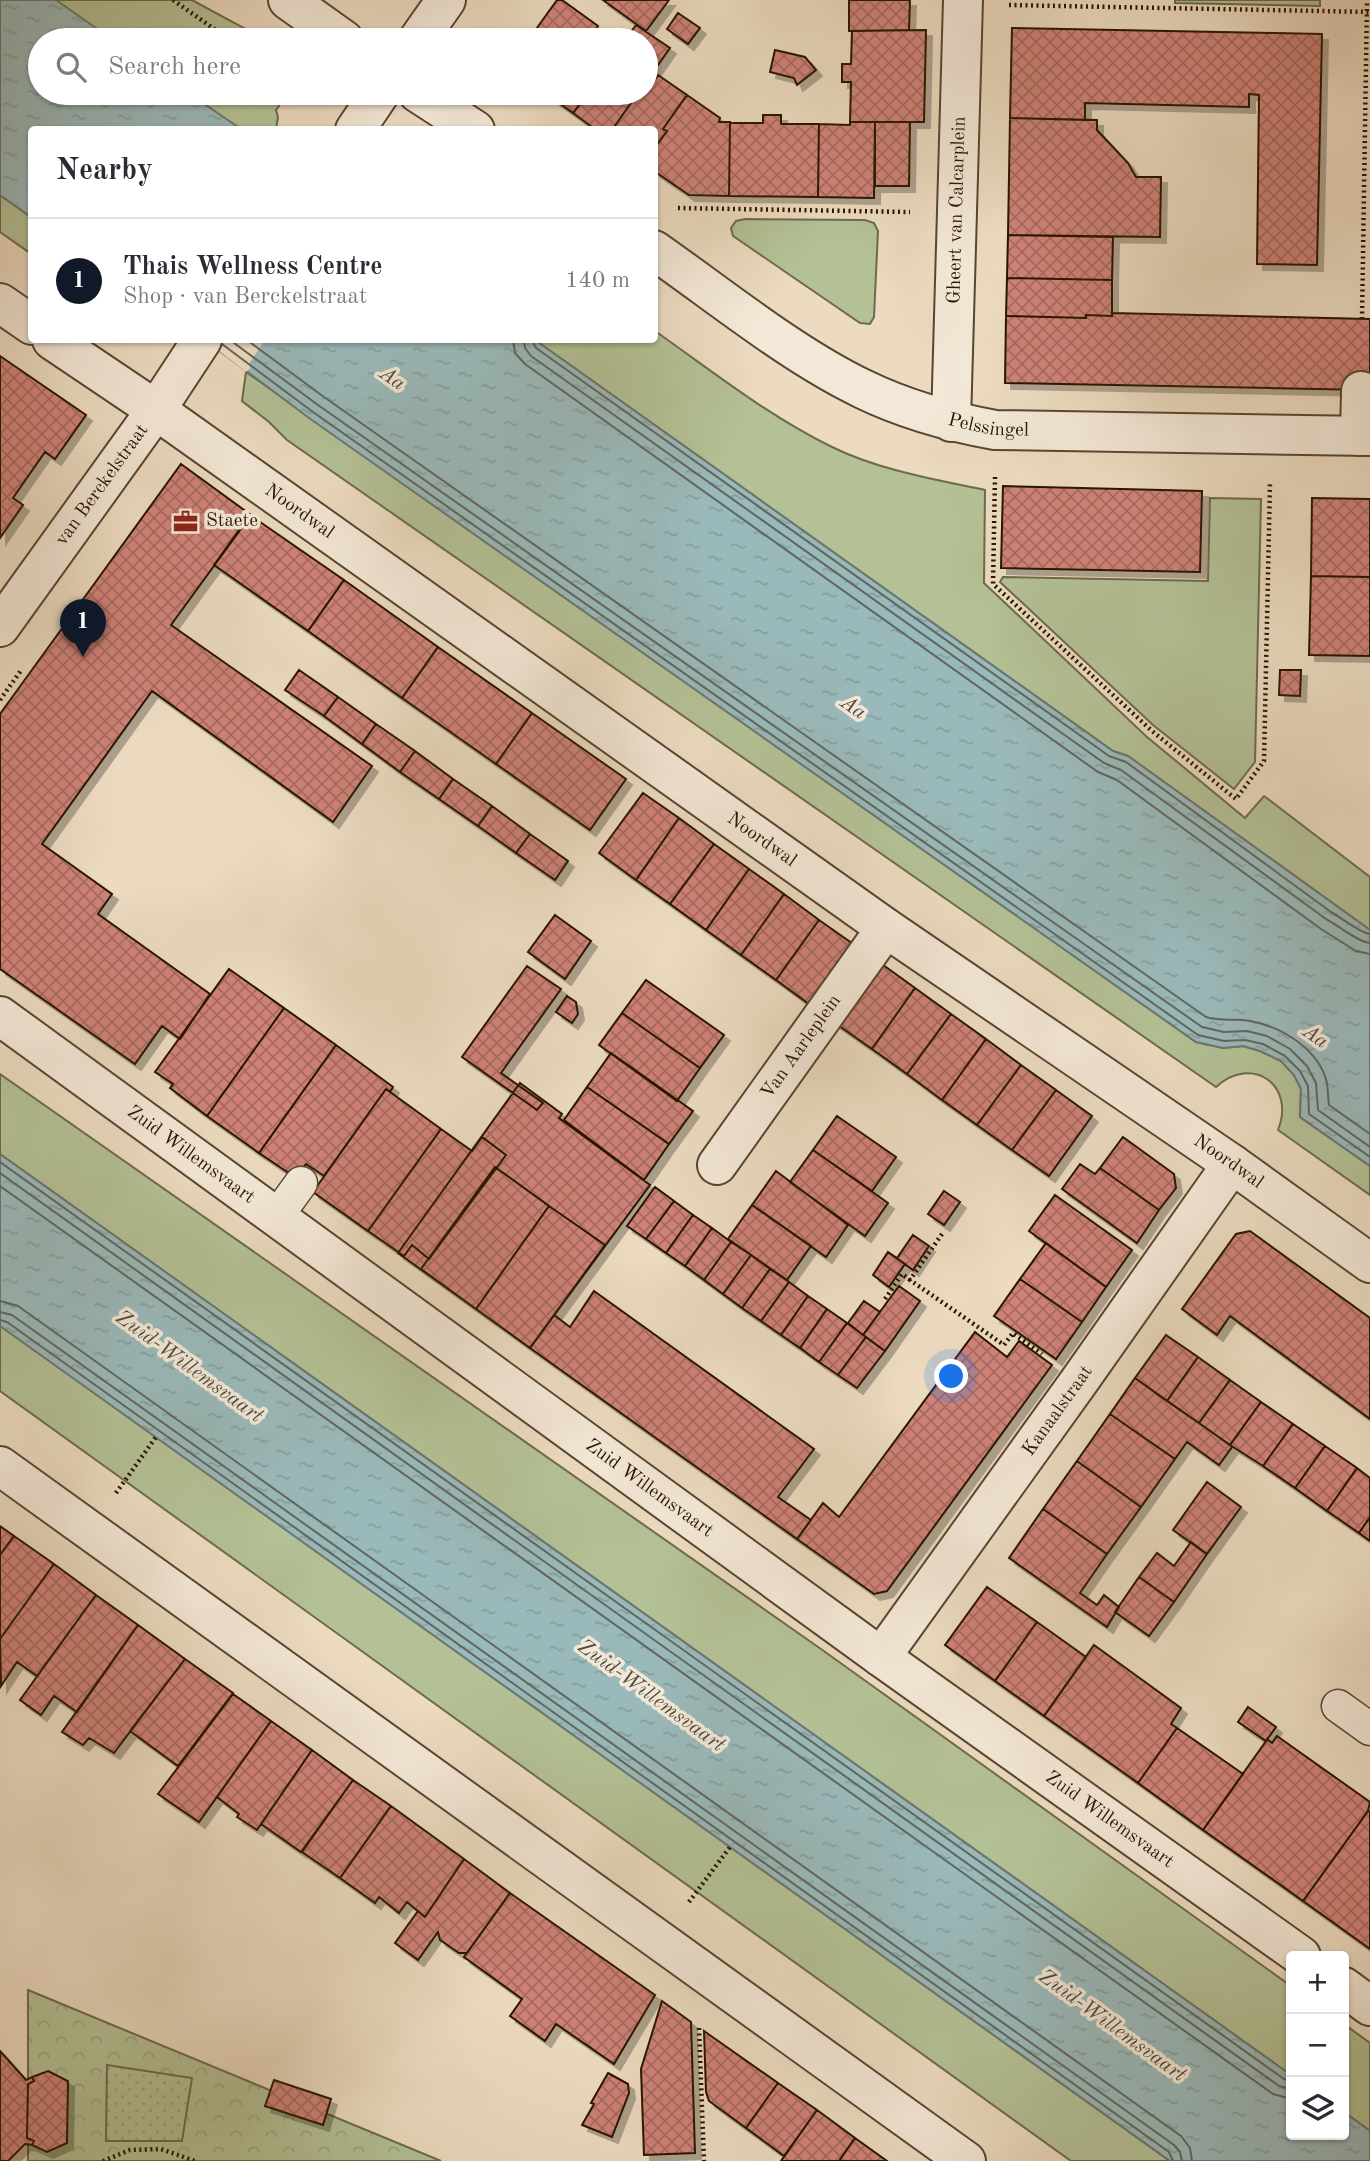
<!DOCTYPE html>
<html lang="en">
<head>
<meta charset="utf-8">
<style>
	body { margin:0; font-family:"Old Standard TT",serif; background:#f7f7f7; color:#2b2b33 }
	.controls { position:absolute; right:21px; bottom:21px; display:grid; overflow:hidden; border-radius:7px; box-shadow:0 2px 5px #0004 }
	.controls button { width:63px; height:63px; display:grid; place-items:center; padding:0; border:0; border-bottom:2px solid #e1e1e2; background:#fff; color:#2b2b33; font:35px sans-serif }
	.you { position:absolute; left:952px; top:1377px; width:24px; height:24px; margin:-18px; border:5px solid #fff; border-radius:50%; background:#1a73e8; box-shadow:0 0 0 10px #1a73e833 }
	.badge { display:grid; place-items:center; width:46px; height:46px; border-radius:50%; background:#111827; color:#fff; font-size:23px; font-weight:700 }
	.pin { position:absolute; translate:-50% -58px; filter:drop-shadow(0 2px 4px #0008) }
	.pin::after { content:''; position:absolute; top:37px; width:24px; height:21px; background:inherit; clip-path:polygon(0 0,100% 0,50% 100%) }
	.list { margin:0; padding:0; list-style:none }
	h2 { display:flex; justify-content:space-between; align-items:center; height:91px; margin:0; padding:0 28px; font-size:30px }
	h2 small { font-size:23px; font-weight:400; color:#7c7c81 }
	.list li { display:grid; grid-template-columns:46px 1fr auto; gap:21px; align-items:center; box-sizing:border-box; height:126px; padding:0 28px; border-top:2px solid #e1e1e2 }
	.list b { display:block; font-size:26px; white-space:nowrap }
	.list p { margin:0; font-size:23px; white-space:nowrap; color:#7c7c81 }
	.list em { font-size:23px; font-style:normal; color:#7c7c81 }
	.icon { flex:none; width:38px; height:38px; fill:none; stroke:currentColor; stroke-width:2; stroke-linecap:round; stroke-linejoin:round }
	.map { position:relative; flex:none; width:1370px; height:2161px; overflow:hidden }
	.search { position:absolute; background:#fff; box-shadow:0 2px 5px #0004; left:28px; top:28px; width:630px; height:77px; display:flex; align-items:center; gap:18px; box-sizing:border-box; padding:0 24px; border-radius:38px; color:#7c7c81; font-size:26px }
	.panel { position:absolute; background:#fff; box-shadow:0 2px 5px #0004; left:28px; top:126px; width:630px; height:217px; border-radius:7px }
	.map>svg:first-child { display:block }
	.grass { fill:#b4c196; stroke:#6e6a4b; stroke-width:2 }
	.forest { fill:url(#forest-crowns); stroke:#6e6a4b; stroke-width:2 }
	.park { fill:url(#park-dots); stroke:#6e6a4b; stroke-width:2 }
	.water { fill:url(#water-ripples); stroke:#6c7770; stroke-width:2 }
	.pier { fill:#ecdbc1 }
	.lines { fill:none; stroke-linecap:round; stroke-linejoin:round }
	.shore { stroke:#60665d; stroke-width:2 }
	.building { fill:url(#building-cross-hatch); stroke:#271400; stroke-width:2; filter:url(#shadow) }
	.service-casing { stroke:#584630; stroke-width:35 }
	.pedestrian-casing { stroke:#584630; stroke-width:42 }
	.minor-casing { stroke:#584630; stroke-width:42 }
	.path { stroke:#271400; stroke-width:4.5; stroke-dasharray:2 3.5; stroke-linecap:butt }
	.service { stroke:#f3e8d7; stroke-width:32 }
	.pedestrian { stroke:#f3e8d7; stroke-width:38 }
	.minor { stroke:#f3e8d7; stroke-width:38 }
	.labels { text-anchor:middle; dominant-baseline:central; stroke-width:7; stroke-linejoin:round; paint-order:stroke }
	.street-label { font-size:19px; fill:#271400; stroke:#f3e8d7 }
	.poi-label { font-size:19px; fill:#271400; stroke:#f3e8d7; text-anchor:start }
	.water-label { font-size:21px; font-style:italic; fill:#4f4e41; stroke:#f3e8d7 }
</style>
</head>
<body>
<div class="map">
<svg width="1370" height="2161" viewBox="0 0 1370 2161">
	<defs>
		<pattern id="forest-crowns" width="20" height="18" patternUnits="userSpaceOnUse" patternTransform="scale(1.75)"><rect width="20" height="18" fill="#b4c196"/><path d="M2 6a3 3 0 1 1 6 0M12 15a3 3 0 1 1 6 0" fill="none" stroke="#9ba580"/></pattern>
		<pattern id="park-dots" width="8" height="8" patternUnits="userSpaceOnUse" patternTransform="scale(1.75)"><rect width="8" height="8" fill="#b4c196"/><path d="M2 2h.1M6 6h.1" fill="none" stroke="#9ba580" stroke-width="1.8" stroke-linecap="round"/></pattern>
		<pattern id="water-ripples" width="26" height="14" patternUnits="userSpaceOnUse" patternTransform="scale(1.75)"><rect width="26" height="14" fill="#9ab9ba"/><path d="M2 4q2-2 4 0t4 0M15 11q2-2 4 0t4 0" fill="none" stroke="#859e9e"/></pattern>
		<pattern id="building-cross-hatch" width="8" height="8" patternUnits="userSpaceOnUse" patternTransform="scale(1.75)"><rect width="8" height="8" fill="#cf8278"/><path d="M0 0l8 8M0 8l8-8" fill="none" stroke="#a86960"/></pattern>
		<filter id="shadow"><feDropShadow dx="6" dy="6" stdDeviation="0" flood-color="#0004"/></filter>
	</defs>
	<rect width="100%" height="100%" fill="#ecdbc1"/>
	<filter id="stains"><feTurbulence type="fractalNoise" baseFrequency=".00286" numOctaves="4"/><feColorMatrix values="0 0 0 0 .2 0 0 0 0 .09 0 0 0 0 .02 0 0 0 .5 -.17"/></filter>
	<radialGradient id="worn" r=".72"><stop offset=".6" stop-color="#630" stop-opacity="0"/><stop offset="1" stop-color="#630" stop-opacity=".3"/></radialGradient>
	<!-- grass -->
	<path class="grass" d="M42 0H192L264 39 99 40Z
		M1175 0H1320V6L1175 3Z
		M173 93H280L279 106 276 110 278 117 276 129H234Z
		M0 195 31 217 30 253 0 232Z
		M745 219 865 220 874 223 878 231 874 317 870 324 860 323 733 236 731 228 736 221Z
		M655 331C712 371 767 415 830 446 878 470 933 479 985 490L984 583 1147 737 1245 818 1264 796 1370 877V930L1128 756 1113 751 535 340H654Z
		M246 372 1196 1042 1223 1048 1243 1046 1260 1051 1281 1061 1294 1075 1301 1089 1300 1117 1370 1166V1195L1278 1130C1296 1085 1252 1054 1216 1087L287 440 269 422 242 401Z
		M1210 498 1261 499 1255 762 1234 789 1153 725 1000 582 1003 577 1208 581Z
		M0 1074 821 1649 1291 1986V2075L0 1154Z
		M0 1325 1170 2161H1071L0 1391Z
		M1344 2024 1370 2043V2131L1344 2112Z"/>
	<!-- forest -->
	<path class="forest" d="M28 1990 441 2161H28Z"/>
	<!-- park -->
	<path class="park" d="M107 2065 192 2078 182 2141H106Z"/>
	<!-- water -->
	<path class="water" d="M0 0H56L113 40H40V93H188L241 129 32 130 31 217 0 195Z
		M205 340H535L1113 751 1128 756 1370 930V1166L1300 1117 1301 1089 1294 1075 1281 1061 1260 1051 1243 1046 1223 1048 1196 1042 309 418Z
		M0 1154 1291 2075V2135H1344V2112L1370 2131V2161H1170L0 1326Z"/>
	<!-- pier -->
	<path class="pier" d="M205 340H265L250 362V368L246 372Z"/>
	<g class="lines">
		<!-- shore -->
		<path class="shore" d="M230 340 318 405 1202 1027 1224 1032 1247 1031 1267 1036 1290 1049 1307 1066 1316 1083 1318 1110 1370 1147
			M247 340 324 397 1206 1017C1223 1022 1235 1018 1250 1021 1282 1027 1319 1049 1327 1083 1328 1090 1328 1098 1329 1105L1370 1134
			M513 340 515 353 525 364 1098 772 1117 780 1321 929 1356 951 1370 954
			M524 340 525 348 531 356 1104 763 1121 770 1326 919C1339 926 1358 942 1370 943
			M532 340 536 348 1109 756 1126 762 1331 912C1342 918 1360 933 1370 934
			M222 344 313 412 1198 1035 1224 1041 1245 1040 1263 1044 1285 1056 1300 1071 1308 1086 1309 1114 1370 1157
			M0 1162 1284 2079 1291 2080
			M0 1173 1279 2086 1291 2089
			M0 1186 1273 2094 1291 2099
			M0 1301 18 1306 1181 2136 1190 2148 1192 2161
			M0 1312 12 1315 1174 2145 1180 2152 1182 2161
			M0 1320 7 1322 1169 2152 1173 2161"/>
	</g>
	<!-- building -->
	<path class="building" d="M557 0H562L598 26 595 30 609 40 529 39Z
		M603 0H669L646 31Z
		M849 0H910L909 30 849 31Z
		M678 13 700 28 688 44 667 29Z
		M636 25 670 48 646 82V40H625Z
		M1012 28 1322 34 1317 265 1257 264 1259 95 1249 94V107L1085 103V120L1010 118Z
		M926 30 924 122H850L851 82H842V64H851L852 31Z
		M775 50 805 57 816 70 797 85 794 78 770 72Z
		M658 75 687 95 663 129 667 131 654 149V130H612L638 93H646L647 79 653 83Z
		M545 93H588L573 113Z
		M588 93H638L612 130H596L573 113Z
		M687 95 720 118 719 122H730L729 196 689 195 654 171V149L667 131 663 129Z
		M763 115H781V124H819L818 197 729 196 730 123H763Z
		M1010 118 1097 120V130L1128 163 1136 177H1161L1160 237 1008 235Z
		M850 122H875L874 198 818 197 819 124 850 125Z
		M875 122H910L909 186H875Z
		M1008 235 1113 237 1112 280 1007 278Z
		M1007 278 1112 280V316L1086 315V318L1006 316Z
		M1112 313 1370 319V390L1005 383 1006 316 1086 318V315L1112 316Z
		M0 356 86 415 55 459 45 452 13 498 23 505 0 538Z
		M181 464 251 515 171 625 372 766 333 822 152 691 42 844 112 894 98 914 210 994 180 1039 162 1026 135 1064 0 969V714Z
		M1003 486 1202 491 1200 572 1001 568Z
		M1312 498 1370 499V577L1311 576Z
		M250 515 344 580 308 631 214 565Z
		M1311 576 1370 577V656L1309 655Z
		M344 580 438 647 402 698 308 631Z
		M438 647 532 713 496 764 402 698Z
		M299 670 338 697 324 716 285 690Z
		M1280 670H1301L1300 696 1279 695Z
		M338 697 376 724 362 744 324 716Z
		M532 713 626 779 590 830 496 764Z
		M376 724 415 751 400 772 362 744Z
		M415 751 453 779 439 799 400 772Z
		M453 779 492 806 478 826 439 799Z
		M643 793 679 818 636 880 599 853Z
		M492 806 530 834 516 853 478 826Z
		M679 818 714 844 670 904 636 880Z
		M530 834 568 861 555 880 516 853Z
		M714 844 749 869 706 930 670 904Z
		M749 869 784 894 741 955 706 930Z
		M784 894 819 920 776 980 741 955Z
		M555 915 591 941 565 979 528 952Z
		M819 920 856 946 813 1007 776 980Z
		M879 962 915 988 872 1049 835 1023Z
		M527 966 561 989 501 1073 543 1103 537 1110 462 1057Z
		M229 969 284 1008 207 1116 170 1088 173 1084 155 1072Z
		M646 980 724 1035 700 1068 622 1013Z
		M915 988 951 1014 907 1074 872 1049Z
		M567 996 576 1002 578 1014 572 1023 556 1012Z
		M284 1008 336 1045 259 1153 207 1116Z
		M622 1013 700 1068 677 1101 599 1045Z
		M951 1014 986 1039 942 1100 907 1074Z
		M986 1039 1021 1065 977 1125 942 1100Z
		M336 1045 393 1087 390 1092 386 1089 324 1176 306 1164 296 1178 259 1153Z
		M611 1053 693 1111 669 1144 587 1087Z
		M1021 1065 1056 1090 1012 1150 977 1125Z
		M520 1083 562 1114 559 1118 650 1185 530 1348 398 1253Z
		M587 1087 669 1144 644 1180 564 1120Z
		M386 1089 441 1129 368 1231 313 1192Z
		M1056 1090 1092 1116 1049 1176 1012 1150Z
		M837 1116 896 1157 872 1191 813 1150Z
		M441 1129 472 1151 482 1137 506 1155 429 1259 412 1245 404 1256 368 1231Z
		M1123 1137 1174 1174 1176 1188 1159 1210 1100 1168Z
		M813 1150 888 1203 865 1236 790 1182Z
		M1080 1164 1095 1174 1100 1168 1159 1210 1137 1243 1062 1189Z
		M495 1167 549 1206 476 1309 421 1269Z
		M776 1171 848 1225 826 1257 752 1205Z
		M655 1187 674 1201 646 1239 627 1226Z
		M944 1191 960 1202 944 1225 928 1214Z
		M1055 1195 1132 1250 1106 1287 1029 1231Z
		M674 1201 693 1215 666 1253 646 1239Z
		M752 1205 811 1246 787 1280 728 1239Z
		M549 1206 605 1245 530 1348 476 1309Z
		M693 1215 712 1228 685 1266 666 1253Z
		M712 1228 731 1242 704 1280 685 1266Z
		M1250 1231 1370 1318V1419L1230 1316 1217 1335 1182 1309 1236 1234Z
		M913 1235 929 1246 913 1270 888 1252 897 1258Z
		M731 1242 751 1255 723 1294 704 1280Z
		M1046 1243 1106 1287 1082 1322 1020 1279Z
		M888 1252 905 1264 889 1287 873 1275Z
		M751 1255 770 1269 742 1308 723 1294Z
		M770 1269 789 1282 761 1321 742 1308Z
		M1020 1279 1082 1322 1056 1359 994 1316Z
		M789 1282 808 1296 781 1335 761 1321Z
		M899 1286 920 1301 885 1351 863 1335Z
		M594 1291 814 1449 778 1497 811 1520 797 1539 530 1348 554 1315 570 1327Z
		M808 1296 827 1309 800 1348 781 1335Z
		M864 1301 880 1312 863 1335 848 1323Z
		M827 1309 847 1323 819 1362 800 1348Z
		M847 1323 866 1337 838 1375 819 1362Z
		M975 1332 1007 1357 1019 1341 1052 1365 887 1591 874 1594 797 1539 823 1503 839 1517Z
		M1166 1335 1198 1357 1167 1401 1135 1378Z
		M866 1337 885 1351 857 1388 838 1375Z
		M1198 1357 1230 1380 1199 1423 1167 1401Z
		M1135 1378 1230 1445 1232 1447 1219 1465 1187 1442 1175 1459 1110 1414Z
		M1230 1380 1261 1402 1230 1445 1199 1423Z
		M1261 1402 1293 1424 1263 1466 1230 1445Z
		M1110 1414 1175 1459 1141 1507 1077 1461Z
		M1293 1424 1325 1446 1295 1488 1263 1466Z
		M1325 1446 1357 1468 1327 1511 1295 1488Z
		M1077 1461 1141 1507 1107 1554 1043 1509Z
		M1357 1468 1370 1478V1517L1359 1533 1327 1511Z
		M1207 1482 1241 1507 1207 1554 1173 1530Z
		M1043 1509 1107 1554 1080 1593 1097 1605 1104 1595 1119 1607 1107 1627 1009 1558Z
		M1370 1517V1541L1359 1533Z
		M0 1526 14 1536 0 1555Z
		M14 1536 54 1564 0 1639V1555Z
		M1191 1542 1207 1554 1174 1602 1139 1577 1157 1553 1174 1566Z
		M54 1564 96 1595 37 1676 17 1662 1 1686 0 1639Z
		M1139 1577 1174 1602 1149 1636 1115 1612Z
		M987 1587 1037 1622 995 1681 945 1645Z
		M96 1595 138 1625 77 1712 54 1696 41 1715 20 1700Z
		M1037 1622 1086 1657 1044 1716 995 1681Z
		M138 1625 185 1659 114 1753 89 1738 83 1745 62 1732Z
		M1094 1645 1181 1708 1171 1724 1177 1728 1138 1783 1044 1716Z
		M185 1659 233 1693 178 1766 130 1731Z
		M233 1694 271 1721 199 1822 158 1794Z
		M1248 1707 1276 1727 1266 1741 1238 1722Z
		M271 1721 312 1750 257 1830 237 1817 239 1814 217 1797Z
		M1177 1728 1243 1774 1203 1830 1138 1783Z
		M1277 1736 1370 1802 1368 1811 1303 1901 1203 1830 1266 1741 1267 1739 1272 1743Z
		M312 1750 353 1780 301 1852 261 1824Z
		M353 1780 391 1806 340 1878 302 1852Z
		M391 1806 464 1859 425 1917 407 1902 399 1913 379 1897 375 1903 340 1878Z
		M1368 1811 1370 1812V1949L1303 1901Z
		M464 1859 510 1893 467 1953H459L440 1940 438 1932 418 1960 395 1943 418 1911 425 1917Z
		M510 1893 655 1995 614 2064 556 2024 545 2041 510 2016 522 1999 464 1957Z
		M662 2001 691 2022 695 2153 644 2155 641 2069Z
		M704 2031 778 2083 746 2128 709 2101 706 2092Z
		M0 2051 26 2080 32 2077 34 2081 28 2084 27 2138 34 2141 32 2145 25 2144 8 2161H0Z
		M48 2071 68 2081 67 2143 47 2152 32 2145 34 2141 27 2138 28 2084 34 2081 32 2077Z
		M608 2073 628 2084 629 2093 612 2137 582 2125 594 2104 591 2103Z
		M274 2080 331 2099 323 2125 265 2106Z
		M778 2083 817 2110 784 2156 746 2128Z
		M817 2110 855 2138 839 2161H781Z
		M855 2138 887 2161H839Z"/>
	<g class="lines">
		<defs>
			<path id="service" d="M277 1216 301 1183
				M1338 1706 1370 1729"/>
			<path id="pedestrian" d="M1360 436 1361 391"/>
			<g id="minor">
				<path d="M288 0 344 40"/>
				<path d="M418 40 446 0"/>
				<path d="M418 93 475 130"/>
				<path d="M355 130 380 93"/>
				<path id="s1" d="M654 250C720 296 792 355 863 389 904 409 951 422 995 430L1370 436"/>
				<path d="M0 303 32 325"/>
				<path id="s2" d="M52 340 156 410 886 928 1232 1164 1370 1263"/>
				<path id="s3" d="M951 422 963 0"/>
				<path id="s4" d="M0 627 156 410 202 340"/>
				<path id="s5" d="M0 1016 881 1657 1301 1956"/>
				<path id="s6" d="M717 1165 886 928"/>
				<path d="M0 1466 966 2161"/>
				<path id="s7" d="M881 1657 1080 1380 1232 1164"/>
				<path d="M1344 1987 1370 2006"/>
			</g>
		</defs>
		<!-- service casing -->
		<use href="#service" class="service-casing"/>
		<!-- pedestrian casing -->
		<use href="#pedestrian" class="pedestrian-casing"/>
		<!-- minor casing -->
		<use href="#minor" class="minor-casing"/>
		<!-- path -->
		<path class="path" d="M173 0 230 40
			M1009 5 1370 12
			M303 93 317 102
			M678 208 910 212
			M1362 319 1367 0
			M995 477 993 584 1152 731 1236 799 1264 761 1270 482
			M0 700 22 669
			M942 1234 910 1280 1004 1345 1013 1333 1042 1354
			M885 1299 902 1274 910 1280
			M116 1493 156 1437
			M689 1902 730 1847
			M699 2028 704 2161
			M103 2161 130 2150 161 2149 195 2161"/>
		<!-- service -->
		<use href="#service" class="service"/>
		<!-- pedestrian -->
		<use href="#pedestrian" class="pedestrian"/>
		<!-- minor -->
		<use href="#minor" class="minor"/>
	</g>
	<!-- icons -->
	<defs>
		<symbol id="office-bare" viewBox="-9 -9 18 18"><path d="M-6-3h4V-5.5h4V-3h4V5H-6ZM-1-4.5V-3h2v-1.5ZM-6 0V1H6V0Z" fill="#8f2418" stroke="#f3e8d7" stroke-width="2.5" paint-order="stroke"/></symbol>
	</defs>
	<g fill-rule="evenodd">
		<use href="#office-bare" x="168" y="504" width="35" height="35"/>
	</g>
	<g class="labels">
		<!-- street labels -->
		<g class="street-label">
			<text stroke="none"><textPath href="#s3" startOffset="212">Gheert van Calcarplein</textPath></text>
			<text stroke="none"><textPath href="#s1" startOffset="383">Pelssingel</textPath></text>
			<text stroke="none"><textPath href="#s4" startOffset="175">van Berckelstraat</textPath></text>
			<text stroke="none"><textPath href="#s2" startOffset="301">Noordwal</textPath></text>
			<text stroke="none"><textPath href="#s2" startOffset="868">Noordwal</textPath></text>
			<text stroke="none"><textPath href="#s6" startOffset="145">Van Aarleplein</textPath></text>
			<text stroke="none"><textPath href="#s5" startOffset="236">Zuid Willemsvaart</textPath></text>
			<text stroke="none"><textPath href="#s2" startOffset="1435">Noordwal</textPath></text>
			<text stroke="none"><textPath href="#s7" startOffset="303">Kanaalstraat</textPath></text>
			<text stroke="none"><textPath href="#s5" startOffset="803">Zuid Willemsvaart</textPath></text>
			<text stroke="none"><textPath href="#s5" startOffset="1370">Zuid Willemsvaart</textPath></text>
		</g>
		<!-- poi labels -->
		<g class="poi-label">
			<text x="206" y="521">Staete</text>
		</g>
		<!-- water labels -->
		<g class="water-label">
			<text transform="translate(392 379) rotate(35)">Aa</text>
			<text transform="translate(853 708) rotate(35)">Aa</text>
			<text transform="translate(1315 1037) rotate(35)">Aa</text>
			<text transform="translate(189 1367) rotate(36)">Zuid-Willemsvaart</text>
			<text transform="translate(651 1696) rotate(36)">Zuid-Willemsvaart</text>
			<text transform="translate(1112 2026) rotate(36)">Zuid-Willemsvaart</text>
		</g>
	</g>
	<rect width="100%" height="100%" filter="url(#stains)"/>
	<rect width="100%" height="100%" fill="url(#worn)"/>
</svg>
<div class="controls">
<button>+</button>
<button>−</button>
<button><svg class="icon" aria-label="layers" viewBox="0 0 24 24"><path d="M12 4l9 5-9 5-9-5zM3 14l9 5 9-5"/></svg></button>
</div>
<div class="you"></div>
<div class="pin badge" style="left:83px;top:657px">1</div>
<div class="search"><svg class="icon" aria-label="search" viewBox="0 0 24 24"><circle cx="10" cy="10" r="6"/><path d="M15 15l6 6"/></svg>Search here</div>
<section class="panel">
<h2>Nearby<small></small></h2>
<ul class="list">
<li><span class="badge">1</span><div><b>Thais Wellness Centre</b><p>Shop · van Berckelstraat</p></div><em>140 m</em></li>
</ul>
</section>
</div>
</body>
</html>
